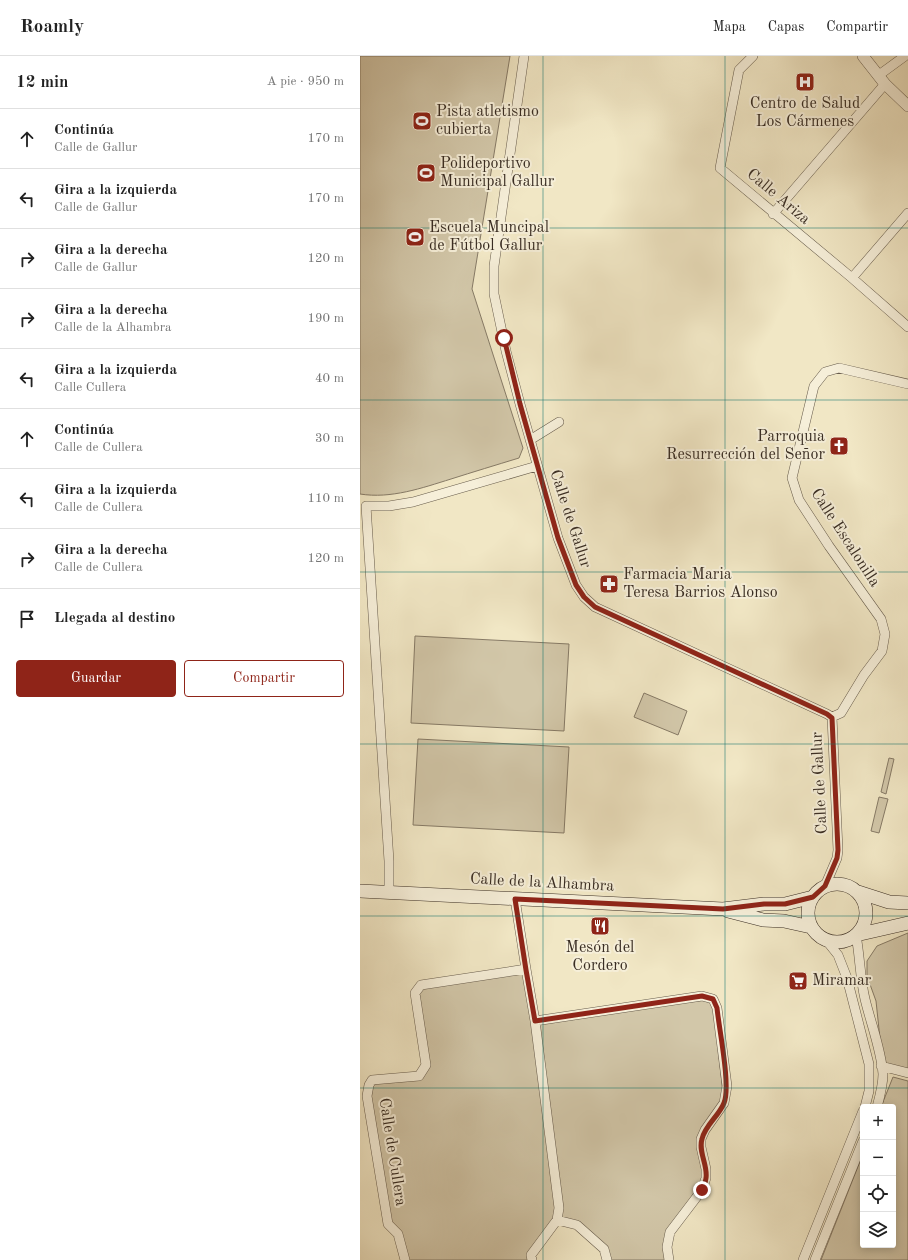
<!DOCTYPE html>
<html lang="es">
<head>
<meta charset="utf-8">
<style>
	body { margin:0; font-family:"Old Standard TT",serif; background:#f2f2f2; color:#222 }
	.controls { position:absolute; right:12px; bottom:12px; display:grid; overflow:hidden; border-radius:4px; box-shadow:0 2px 10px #0003 }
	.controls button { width:36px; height:36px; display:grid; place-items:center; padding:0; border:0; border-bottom:1px solid #e0e0e0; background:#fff; color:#222; font:20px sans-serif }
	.stop { position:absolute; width:12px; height:12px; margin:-9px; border:3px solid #8f2418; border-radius:50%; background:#fff }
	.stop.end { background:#8f2418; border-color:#fff; box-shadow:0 1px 4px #0008 }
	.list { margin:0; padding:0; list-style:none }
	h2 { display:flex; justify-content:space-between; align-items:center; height:52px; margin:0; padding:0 16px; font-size:17px }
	h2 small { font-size:13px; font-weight:400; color:#767676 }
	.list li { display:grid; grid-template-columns:26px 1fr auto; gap:12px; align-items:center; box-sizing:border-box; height:60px; padding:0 16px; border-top:1px solid #e0e0e0 }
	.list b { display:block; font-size:15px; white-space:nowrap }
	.list p { margin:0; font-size:13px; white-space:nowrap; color:#767676 }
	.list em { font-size:13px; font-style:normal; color:#767676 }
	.actions { display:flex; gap:8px; padding:12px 16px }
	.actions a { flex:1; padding:9px 0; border:1px solid #8f2418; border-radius:4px; text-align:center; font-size:14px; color:#8f2418 }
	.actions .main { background:#8f2418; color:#fff }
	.icon { flex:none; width:22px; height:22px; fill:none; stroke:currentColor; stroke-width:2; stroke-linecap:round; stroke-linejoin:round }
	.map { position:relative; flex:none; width:548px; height:1204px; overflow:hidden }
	header { display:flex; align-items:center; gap:24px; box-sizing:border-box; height:56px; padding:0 20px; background:#fff; border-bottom:1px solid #e0e0e0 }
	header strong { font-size:19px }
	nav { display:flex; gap:22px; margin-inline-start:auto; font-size:14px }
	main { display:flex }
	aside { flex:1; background:#fff }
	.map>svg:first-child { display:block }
	.green { fill:#d2c7a9; stroke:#867a66 }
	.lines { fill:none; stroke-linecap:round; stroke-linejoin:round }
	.minor-casing { stroke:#675c4c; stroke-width:10 }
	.tertiary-casing { stroke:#675c4c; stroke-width:12 }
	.secondary-casing { stroke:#392d23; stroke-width:14 }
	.minor { stroke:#f6efd9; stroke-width:9 }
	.tertiary { stroke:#f6efd9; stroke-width:11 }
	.secondary { stroke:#f6efd9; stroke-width:13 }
	.route { stroke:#8f2418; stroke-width:5 }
	.grid { fill:none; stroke:#0f766e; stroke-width:1; stroke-opacity:0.55 }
	.labels { text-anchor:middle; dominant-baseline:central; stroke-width:4; stroke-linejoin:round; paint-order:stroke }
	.poi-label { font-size:16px; fill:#392d23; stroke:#f6efd9; text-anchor:start }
	.street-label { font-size:16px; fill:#392d23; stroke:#f6efd9 }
</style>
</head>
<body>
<header>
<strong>Roamly</strong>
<nav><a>Mapa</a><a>Capas</a><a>Compartir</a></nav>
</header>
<main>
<aside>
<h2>12 min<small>A pie · 950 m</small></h2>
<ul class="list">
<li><svg class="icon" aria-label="ahead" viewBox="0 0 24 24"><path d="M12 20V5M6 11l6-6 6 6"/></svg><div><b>Continúa</b><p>Calle de Gallur</p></div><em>170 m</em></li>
<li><svg class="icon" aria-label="left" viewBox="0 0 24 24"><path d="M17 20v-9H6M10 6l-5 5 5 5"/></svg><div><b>Gira a la izquierda</b><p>Calle de Gallur</p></div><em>170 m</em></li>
<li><svg class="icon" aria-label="right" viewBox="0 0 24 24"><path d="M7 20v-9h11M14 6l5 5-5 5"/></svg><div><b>Gira a la derecha</b><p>Calle de Gallur</p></div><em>120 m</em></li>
<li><svg class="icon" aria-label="right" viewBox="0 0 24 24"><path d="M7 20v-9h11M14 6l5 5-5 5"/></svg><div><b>Gira a la derecha</b><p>Calle de la Alhambra</p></div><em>190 m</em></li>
<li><svg class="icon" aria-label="left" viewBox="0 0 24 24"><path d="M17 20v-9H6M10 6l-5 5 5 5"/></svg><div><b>Gira a la izquierda</b><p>Calle Cullera</p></div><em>40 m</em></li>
<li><svg class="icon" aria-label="ahead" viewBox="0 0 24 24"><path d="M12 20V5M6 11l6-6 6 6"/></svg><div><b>Continúa</b><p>Calle de Cullera</p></div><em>30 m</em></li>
<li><svg class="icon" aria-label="left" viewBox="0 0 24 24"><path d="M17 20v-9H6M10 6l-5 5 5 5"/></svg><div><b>Gira a la izquierda</b><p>Calle de Cullera</p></div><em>110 m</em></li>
<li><svg class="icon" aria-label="right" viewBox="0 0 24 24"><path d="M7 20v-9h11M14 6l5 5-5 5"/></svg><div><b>Gira a la derecha</b><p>Calle de Cullera</p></div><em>120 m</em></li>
<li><svg class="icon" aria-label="arrive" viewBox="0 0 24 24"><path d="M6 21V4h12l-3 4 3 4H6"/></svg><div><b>Llegada al destino</b></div></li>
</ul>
<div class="actions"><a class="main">Guardar</a><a>Compartir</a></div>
</aside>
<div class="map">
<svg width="548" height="1204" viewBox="0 0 548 1204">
	<rect width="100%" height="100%" fill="#f1e7c5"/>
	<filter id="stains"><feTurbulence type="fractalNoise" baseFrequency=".005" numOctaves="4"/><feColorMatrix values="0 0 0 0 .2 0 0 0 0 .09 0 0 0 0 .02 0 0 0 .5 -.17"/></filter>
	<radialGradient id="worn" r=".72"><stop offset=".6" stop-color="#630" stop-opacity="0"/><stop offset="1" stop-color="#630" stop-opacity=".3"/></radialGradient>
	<!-- green -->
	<path class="green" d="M0 0H150L112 233 163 392 159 402C136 409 113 416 91 423 62 432 31 443 0 438Z
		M55 580 209 588 204 675 51 667Z
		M284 637 327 655 318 679 274 661Z
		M58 683 209 691 204 777 53 769Z
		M529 702 534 703 526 738 521 736Z
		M519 741 528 743 519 777 511 775Z
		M548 877V1017L523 1011 516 945 507 920V905L517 890Z
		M166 913 175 965 353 943 364 1047 341 1083 346 1122 310 1176 309 1204H247L244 1193 217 1169 197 1164 172 1204H45L38 1178 28 1168 9 1029 58 1020 66 1009 55 937 61 929Z
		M533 1021 548 1025V1204H461L503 1098V1189H533V1051H521Z"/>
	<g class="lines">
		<defs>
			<path id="minor" d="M164 0 134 210V238L146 295 160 348 198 482 216 529 224 541 235 551 467 658 472 661 478 794 477 802 465 830
				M393 0 379 14 360 112 492 222 548 271
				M519 19 545 0
				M413 158 525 28
				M492 222 548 157
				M170 384 199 366
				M472 661 481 657 504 619 522 595 525 578 521 563 469 490 439 444 432 422 454 330 465 316 479 312 548 328
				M29 836V805L6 450H29L53 446 177 410
				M155 843 166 913 175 965 342 940 353 943 357 952 367 1030 364 1047 345 1074 341 1083V1091L346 1113V1122L342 1134 310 1176 307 1191 309 1204
				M496 879C500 901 500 922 505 943 511 968 521 993 523 1018 523 1029 520 1040 517 1051
				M466 884 478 899 487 922 509 1008V1035L505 1051
				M521 1010 548 1017
				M197 1164 217 1169 244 1193 247 1204
				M45 1204 38 1178 28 1168 7 1040 9 1029 12 1024 59 1020 66 1009 55 937 61 929 166 913
				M172 1204 171 1199 197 1164 199 1152 175 965
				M443 1204 503 1055
				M455 1204 503 1085"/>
			<path id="tertiary" d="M503 0 525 28 548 50"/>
			<path id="secondary" d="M448 857a29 29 0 1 1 58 0a29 29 0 1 1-58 0Z
				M0 835 363 853 404 848H425L453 841
				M498 836 529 846 548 847
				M368 855 403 864 424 865 451 871
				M496 879 548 867"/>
		</defs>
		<!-- minor casing -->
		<use href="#minor" class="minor-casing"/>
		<!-- tertiary casing -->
		<use href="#tertiary" class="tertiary-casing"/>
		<!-- secondary casing -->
		<use href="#secondary" class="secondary-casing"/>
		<!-- minor -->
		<use href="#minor" class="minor"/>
		<!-- tertiary -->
		<use href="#tertiary" class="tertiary"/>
		<!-- secondary -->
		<use href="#secondary" class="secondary"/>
	</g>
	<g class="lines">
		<!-- route -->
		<path class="route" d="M144 282 160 348 198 482 216 529 224 541 235 551 467 658 472 662 478 794 477 802 465 830 453 841 425 848H404L363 853 155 843 166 914 175 965 342 940 353 943 357 952C359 973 371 1030 364 1047 359 1060 345 1069 342 1083 338 1096 348 1109 346 1122 346 1126 343 1130 342 1134"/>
	</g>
	<!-- grid -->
	<path class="grid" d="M183 0V1204M365 0V1204M0 172H548M0 344H548M0 516H548M0 688H548M0 860H548M0 1032H548"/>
	<!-- icons -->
	<defs>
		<symbol id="hospital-square" viewBox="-11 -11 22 22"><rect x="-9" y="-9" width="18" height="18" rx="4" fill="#8f2418" stroke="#f6efd9"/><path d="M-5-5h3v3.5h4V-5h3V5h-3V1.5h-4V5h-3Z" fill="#fff"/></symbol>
		<symbol id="stadium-square" viewBox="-11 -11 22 22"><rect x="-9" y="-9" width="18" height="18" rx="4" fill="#8f2418" stroke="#f6efd9"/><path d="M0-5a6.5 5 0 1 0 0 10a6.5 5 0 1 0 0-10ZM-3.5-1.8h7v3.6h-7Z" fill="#fff"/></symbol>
		<symbol id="church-square" viewBox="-11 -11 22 22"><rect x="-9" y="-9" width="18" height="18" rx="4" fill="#8f2418" stroke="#f6efd9"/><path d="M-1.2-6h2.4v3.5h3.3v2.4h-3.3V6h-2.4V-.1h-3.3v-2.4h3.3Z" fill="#fff"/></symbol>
		<symbol id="pharmacy-square" viewBox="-11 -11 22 22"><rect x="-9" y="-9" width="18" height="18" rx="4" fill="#8f2418" stroke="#f6efd9"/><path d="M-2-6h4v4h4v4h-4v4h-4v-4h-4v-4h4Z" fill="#fff"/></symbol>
		<symbol id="restaurant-square" viewBox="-11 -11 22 22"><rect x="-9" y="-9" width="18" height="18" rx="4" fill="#8f2418" stroke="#f6efd9"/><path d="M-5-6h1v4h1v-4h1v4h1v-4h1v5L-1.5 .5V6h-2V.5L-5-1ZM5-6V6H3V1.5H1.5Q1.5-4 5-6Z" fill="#fff"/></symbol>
		<symbol id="supermarket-square" viewBox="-11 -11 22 22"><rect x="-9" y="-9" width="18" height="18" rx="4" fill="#8f2418" stroke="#f6efd9"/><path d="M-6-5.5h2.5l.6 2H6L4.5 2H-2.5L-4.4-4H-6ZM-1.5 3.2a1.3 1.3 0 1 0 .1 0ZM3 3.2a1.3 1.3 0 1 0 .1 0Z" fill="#fff"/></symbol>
	</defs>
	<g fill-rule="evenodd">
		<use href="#hospital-square" x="434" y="15" width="22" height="22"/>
		<use href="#stadium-square" x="51" y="54" width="22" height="22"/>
		<use href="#stadium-square" x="55" y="106" width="22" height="22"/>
		<use href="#stadium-square" x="44" y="170" width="22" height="22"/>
		<use href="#church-square" x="468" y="379" width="22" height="22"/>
		<use href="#pharmacy-square" x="238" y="517" width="22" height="22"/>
		<use href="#restaurant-square" x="229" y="859" width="22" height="22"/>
		<use href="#supermarket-square" x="427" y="914" width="22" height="22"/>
	</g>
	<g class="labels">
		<!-- poi labels -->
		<g class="poi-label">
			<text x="445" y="48" text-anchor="middle">Centro de Salud<tspan x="445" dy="18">Los Cármenes</tspan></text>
			<text x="76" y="56">Pista atletismo<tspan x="76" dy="18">cubierta</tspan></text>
			<text x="80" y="108">Polideportivo<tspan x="80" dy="18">Municipal Gallur</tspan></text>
			<text x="69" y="172">Escuela Muncipal<tspan x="69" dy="18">de Fútbol Gallur</tspan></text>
			<text x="465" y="381" text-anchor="end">Parroquia<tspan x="465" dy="18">Resurrección del Señor</tspan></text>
			<text x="263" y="519">Farmacia Maria<tspan x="263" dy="18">Teresa Barrios Alonso</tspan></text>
			<text x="240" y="892" text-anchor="middle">Mesón del<tspan x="240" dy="18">Cordero</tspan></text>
			<text x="452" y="925">Miramar</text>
		</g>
		<!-- street labels -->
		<g class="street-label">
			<text transform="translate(418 141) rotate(40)">Calle Ariza</text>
			<text transform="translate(210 463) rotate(72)">Calle de Gallur</text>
			<text transform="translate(485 482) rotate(57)">Calle Escalonilla</text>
			<text transform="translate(460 727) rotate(-93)">Calle de Gallur</text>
			<text transform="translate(182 827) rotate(3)">Calle de la Alhambra</text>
			<text transform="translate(32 1096) rotate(81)">Calle de Cullera</text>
		</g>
	</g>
	<rect width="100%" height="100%" filter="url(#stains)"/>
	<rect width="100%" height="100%" fill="url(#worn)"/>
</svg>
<div class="controls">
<button>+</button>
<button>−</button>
<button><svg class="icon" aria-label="locate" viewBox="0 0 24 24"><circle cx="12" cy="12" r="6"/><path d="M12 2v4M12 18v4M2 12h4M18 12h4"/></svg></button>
<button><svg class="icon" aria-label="layers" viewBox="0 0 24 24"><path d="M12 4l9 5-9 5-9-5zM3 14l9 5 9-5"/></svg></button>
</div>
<div class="stop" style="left:144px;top:282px"></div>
<div class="stop end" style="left:342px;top:1134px"></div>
</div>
</main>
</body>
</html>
